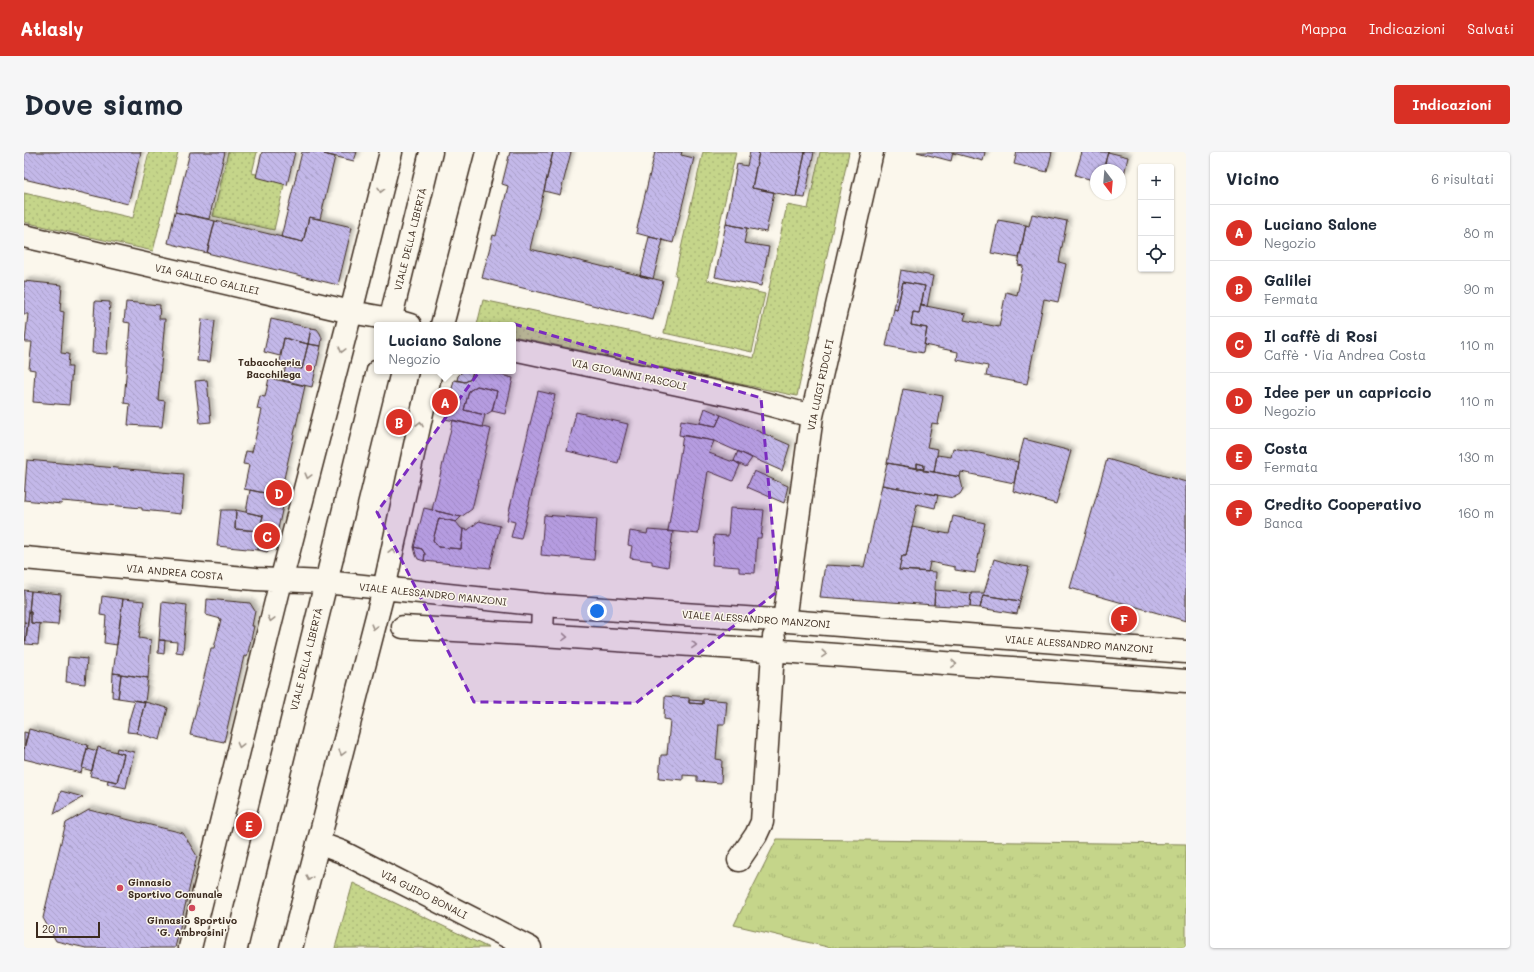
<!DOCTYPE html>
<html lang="it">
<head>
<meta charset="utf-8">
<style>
	body { margin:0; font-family:Mali,sans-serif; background:#f6f6f7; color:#1f2937 }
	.controls { position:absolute; right:12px; top:12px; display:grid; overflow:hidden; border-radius:4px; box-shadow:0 1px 3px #0004 }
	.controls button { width:36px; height:36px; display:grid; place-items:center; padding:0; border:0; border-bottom:1px solid #e0e1e3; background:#fff; color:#1f2937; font:20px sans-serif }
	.compass { position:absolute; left:1066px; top:12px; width:36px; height:36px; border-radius:50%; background:#fff; box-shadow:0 1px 3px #0004; rotate:164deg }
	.scale { position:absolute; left:12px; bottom:10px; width:64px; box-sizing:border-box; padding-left:4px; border:2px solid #3b2a1e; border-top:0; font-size:11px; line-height:14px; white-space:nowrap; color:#3b2a1e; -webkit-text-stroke:3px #fbf7ec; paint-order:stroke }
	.you { position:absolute; left:573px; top:459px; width:14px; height:14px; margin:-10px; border:3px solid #fff; border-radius:50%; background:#1a73e8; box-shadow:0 0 0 6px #1a73e833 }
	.badge { display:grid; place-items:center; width:26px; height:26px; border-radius:50%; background:#d93025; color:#fff; font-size:13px; font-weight:700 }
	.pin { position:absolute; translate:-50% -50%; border:2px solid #fff; box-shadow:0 1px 4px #0006 }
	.popup { position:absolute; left:350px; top:170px; width:142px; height:52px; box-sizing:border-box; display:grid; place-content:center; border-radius:4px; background:#fff; filter:drop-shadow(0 1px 3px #0005); font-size:13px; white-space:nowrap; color:#747a83 }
	.popup b { font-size:15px; color:#1f2937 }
	.popup::after { content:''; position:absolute; left:50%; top:100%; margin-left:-8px; border:8px solid transparent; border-top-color:#fff }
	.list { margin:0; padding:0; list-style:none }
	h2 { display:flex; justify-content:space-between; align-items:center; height:52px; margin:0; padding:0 16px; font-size:17px }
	h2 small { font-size:13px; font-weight:400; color:#747a83 }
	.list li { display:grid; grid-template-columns:26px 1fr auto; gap:12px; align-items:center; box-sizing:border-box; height:56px; padding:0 16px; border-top:1px solid #e0e1e3 }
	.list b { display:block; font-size:15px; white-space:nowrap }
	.list p { margin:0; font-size:13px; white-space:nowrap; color:#747a83 }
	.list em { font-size:13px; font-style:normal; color:#747a83 }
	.icon { flex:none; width:22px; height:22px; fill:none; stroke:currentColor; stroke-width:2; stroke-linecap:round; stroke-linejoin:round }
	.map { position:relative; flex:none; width:1162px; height:796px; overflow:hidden; border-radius:4px }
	header { display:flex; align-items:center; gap:24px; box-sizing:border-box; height:56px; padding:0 20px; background:#d93025; color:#fff }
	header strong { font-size:19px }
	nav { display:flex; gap:22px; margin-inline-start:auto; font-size:14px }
	.intro { display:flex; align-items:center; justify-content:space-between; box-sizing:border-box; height:96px; padding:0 24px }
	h1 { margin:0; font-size:28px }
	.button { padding:10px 18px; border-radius:4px; background:#d93025; color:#fff; font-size:14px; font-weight:700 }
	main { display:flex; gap:24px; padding:0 24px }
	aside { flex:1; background:#fff; border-radius:4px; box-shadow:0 1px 3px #0004 }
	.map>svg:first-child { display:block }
	.grass { fill:url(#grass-dots); stroke:#808054 }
	.park { fill:url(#park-tufts); stroke:#808054 }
	.building { fill:url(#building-back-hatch); stroke:#3b2a1e; filter:url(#shadow) }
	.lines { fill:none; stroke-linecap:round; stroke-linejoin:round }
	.minor-casing { stroke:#3b2a1e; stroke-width:25 }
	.minor { stroke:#fbf7ec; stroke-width:22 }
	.oneway { stroke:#9b9085 }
	.marked { fill:#7b2cbf; fill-opacity:0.2; stroke:#7b2cbf; stroke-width:3; stroke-dasharray:8 5; stroke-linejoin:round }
	.poi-dot { fill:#d1495b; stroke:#fbf7ec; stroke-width:1.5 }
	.labels { text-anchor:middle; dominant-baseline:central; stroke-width:3; stroke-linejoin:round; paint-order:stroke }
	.street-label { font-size:10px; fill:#3b2a1e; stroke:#fbf7ec }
	.poi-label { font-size:10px; font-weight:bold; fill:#3b2a1e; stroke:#fbf7ec; text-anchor:end }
</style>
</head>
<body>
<header>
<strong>Atlasly</strong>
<nav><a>Mappa</a><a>Indicazioni</a><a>Salvati</a></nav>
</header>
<div class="intro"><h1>Dove siamo</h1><a class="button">Indicazioni</a></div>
<main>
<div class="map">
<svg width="1162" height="796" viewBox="0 0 1162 796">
	<defs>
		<pattern id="grass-dots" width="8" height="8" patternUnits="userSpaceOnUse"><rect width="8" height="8" fill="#c5d58a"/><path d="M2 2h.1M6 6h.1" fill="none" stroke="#aab777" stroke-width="1.8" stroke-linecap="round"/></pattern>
		<pattern id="park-tufts" width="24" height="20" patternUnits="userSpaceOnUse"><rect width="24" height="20" fill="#c5d58a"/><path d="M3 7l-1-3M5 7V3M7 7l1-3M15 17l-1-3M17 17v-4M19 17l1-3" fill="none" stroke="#aab777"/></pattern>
		<pattern id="building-back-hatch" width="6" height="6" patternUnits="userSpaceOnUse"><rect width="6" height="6" fill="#c3b8e9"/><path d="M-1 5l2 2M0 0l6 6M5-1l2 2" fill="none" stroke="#a89ec7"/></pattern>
		<filter id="shadow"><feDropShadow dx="3.5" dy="-3.5" stdDeviation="2" flood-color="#0004"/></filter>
	</defs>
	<rect width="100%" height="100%" fill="#fbf7ec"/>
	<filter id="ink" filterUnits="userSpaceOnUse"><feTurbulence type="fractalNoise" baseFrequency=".025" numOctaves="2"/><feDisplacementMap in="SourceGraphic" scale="8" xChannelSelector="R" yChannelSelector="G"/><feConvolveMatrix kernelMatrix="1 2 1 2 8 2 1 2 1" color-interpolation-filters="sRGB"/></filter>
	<g filter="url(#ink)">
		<!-- grass -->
		<path class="grass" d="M125 0H154L129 99 0 70V41L109 66Z
			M204 0H233L228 21 261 29 250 78 189 64Z
			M679 0H712L683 128 741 142 728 200 640 181 653 124 651 123Z
			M796 0H825L773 244 489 184V173H453L459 148 730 206 763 53 784 57Z
			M329 731 465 796H311Z"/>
		<!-- park -->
		<path class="park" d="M753 687 1162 692V796H808L710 773Z"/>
		<!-- building -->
		<path class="building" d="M0 0H117L104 52 0 27Z
			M166 0H201L185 67 151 60Z
			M238 0H271L263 33 232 25Z
			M278 0H301L300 2 311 5 296 67 285 65 279 90 257 85Z
			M301 0H333L330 9 300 2Z
			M486 0H529L506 97 639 129 629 168 458 126 469 83 472 84 484 34 478 32Z
			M529 0H547L536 43 520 39Z
			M631 0H658L657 3 670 6 649 91 612 81Z
			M726 0H735L728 36 750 40 742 80 702 72 713 12 723 14Z
			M735 0H781L772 45 728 36Z
			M781 0H790L781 46 772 45Z
			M893 0H929L927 9Z
			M929 0H961L959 9 929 1Z
			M993 0H1028L1023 20 990 12Z
			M1058 0H1084L1079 18H1080H1072V29L1051 23Z
			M1084 0 1104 5 1100 23 1096 22V18H1079Z
			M151 60 191 69 183 101 144 91Z
			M1008 62 1043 69 1035 110 1042 112 1034 150 1020 147 1003 232 962 224 964 214 933 208 934 200 900 193 903 176 887 173 889 160 895 161 897 153 942 162 940 168 975 175 982 140 993 143 999 114 994 113 1002 73 1005 74Z
			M285 65 328 75 314 133 183 101 191 69 279 90Z
			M974 68 1002 73 995 106 967 101Z
			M702 72 723 76 720 91 745 95 737 134 691 125Z
			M625 85 639 88 629 127 616 124Z
			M877 118 909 124 903 155 897 154 901 134 879 130 873 158 870 157Z
			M0 129 38 133 36 159 40 160 37 201 45 202 44 215H48L45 253 9 250 11 218 5 217 8 190H1L4 162H0Z
			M879 130 901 134 895 161 889 160 887 173 903 176 899 201 862 194 870 157 873 158Z
			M71 149 86 150 83 202 68 201Z
			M102 150 136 153 135 167H141L134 248 141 249 138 275 104 273 106 252 100 251 106 171 100 170Z
			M178 167 191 169 186 210 173 209Z
			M247 167 287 176 284 192 260 186 256 204 240 200Z
			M287 176 293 177 296 181 298 186 297 194 284 192Z
			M260 186 284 192 278 217 262 214 256 210Z
			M284 192 297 194 288 235 258 228 262 214 278 217Z
			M439 219H449L447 227 441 230 433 228 434 224Z
			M449 219H460L489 226 481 262 468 259 473 239 453 234 445 239 440 258 461 263 458 275 421 267 430 228 441 230 447 227Z
			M245 226 281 234 256 344 220 337 225 313 219 312 222 299 228 300 238 258 233 257 236 244 241 245Z
			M183 228 187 270 176 271 171 229Z
			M453 234 473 239 468 259 461 263 440 258 445 239Z
			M879 237 919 244 914 272 908 271 903 295 914 297 910 320 899 319 900 313 893 311V316L863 311Z
			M514 239 531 243 497 387 487 385 491 370 483 368Z
			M681 256 697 263 692 274 676 271Z
			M552 260 604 272 594 311 543 299Z
			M697 263 766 293 758 319 690 289 655 283 657 268 692 274Z
			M429 268 467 277 448 357 437 365 408 358Z
			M659 283 690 289 685 301 709 310 710 309 716 313 709 329 684 319 674 382 644 379Z
			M1000 287 1047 299 1032 352 989 339 994 310Z
			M929 296 960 302 994 310 990 331 937 320 936 325 910 320 913 303 927 305Z
			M714 299 728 306 722 315 710 309Z
			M1083 307 1162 330V469L1046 436Z
			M3 308 160 322 157 362 118 358V356L38 349 37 352 0 348Z
			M863 311 936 325 939 337 936 342 929 346 858 333Z
			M893 311 900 313V317L893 316Z
			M730 319 764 334 760 351 723 335Z
			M858 333 914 343 911 356 893 352 882 404H878L875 418 912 420 910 453 796 445 801 413 840 415Z
			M226 338 261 345 252 386 238 382 235 379 239 364 222 360Z
			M400 356 437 365 432 370 415 366 409 388 414 395 437 397 439 377 444 378 455 369 476 374 466 416 400 409 401 402 398 397 390 395Z
			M706 356 740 358 737 386H733L731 421 715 420V415L688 413 690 383 704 384Z
			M197 358H212L211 377 235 379 238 382 234 398 193 394Z
			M212 358 239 364 235 379 211 377Z
			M520 363 573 367 570 408 517 403Z
			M929 364 961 371 951 421 931 418V415L906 410 904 420 875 418 878 404H882L888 375 925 382Z
			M415 366 432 370 437 376 439 377 437 397 414 395 409 388Z
			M624 378 649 380 644 415 628 412V409L606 406 608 394 604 393 606 379 623 382Z
			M238 382 252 386 251 393 243 400 234 398Z
			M390 395 398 397 401 402 400 409 394 407 392 403Z
			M970 407 986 412 1005 415 996 449 959 443 956 456 946 455 947 441H960Z
			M0 438 7 439 4 471 0 470Z
			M911 438 947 441 946 455 910 453Z
			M7 439 37 442 34 473 7 471V460H5Z
			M959 443 996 449 993 462 956 456Z
			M78 444 99 447 93 493 80 491 82 464 76 463Z
			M99 447 120 449 115 486 127 488 124 526 89 521Z
			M183 447 226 451 231 459 228 474H230L223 505 220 504 200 590 166 583 187 496H190L197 467 182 463Z
			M138 450 163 453 159 501 152 500 153 490 135 488Z
			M5 460H7V471L16 472 14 493 1 492Z
			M0 470 4 471 2 489 0 488Z
			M135 488H141L140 502 134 501Z
			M44 505 63 507 61 532 42 530Z
			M89 521 97 522 94 546 88 545Z
			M97 522 124 526 121 550 94 546Z
			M641 544 665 546V551L679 552V547L703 549 701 572H695L692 607 698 608 697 631 673 629V624L659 623V628L635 626 637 603H643L646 568 640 567Z
			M111 548 121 550 113 581 103 580 105 568Z
			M665 548 679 549V552L665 551Z
			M121 550 144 556 136 588 113 581Z
			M5 577 64 593 57 621 0 607V597Z
			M0 580 4 581 0 597Z
			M74 595 100 602 93 630 66 624Z
			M63 596 73 599 68 619 58 616Z
			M93 596 110 600 102 636 83 632 84 628 93 630 100 602 92 600Z
			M37 639 59 645 30 662Z
			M65 658 159 681 173 704 151 796H62L32 789 19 766 36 694 42 671Z"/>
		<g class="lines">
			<defs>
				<path id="minor" d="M0 84 327 160 366 167 386 173
					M365 173 407 0
					M418 173 463 0
					M489 197 720 246 788 264
					M0 406 232 427 301 430 519 453 751 468 1162 500
					M519 453 518 483 758 499 1162 529
					M760 469 788 264 848 0
					M379 475 518 483
					M294 691 318 700 506 796
					M715 708 732 683 738 670 750 485
					M166 796 257 429 327 160 367 0
					M212 796 354 219
					M267 796 360 437 407 219"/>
			</defs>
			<!-- minor casing -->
			<use href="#minor" class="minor-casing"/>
			<!-- minor -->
			<use href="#minor" class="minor"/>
		</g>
		<!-- one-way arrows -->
		<defs><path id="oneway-chevron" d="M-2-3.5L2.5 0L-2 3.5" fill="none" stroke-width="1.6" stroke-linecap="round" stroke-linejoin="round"/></defs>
		<g class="oneway">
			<use href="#oneway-chevron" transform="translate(357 38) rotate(104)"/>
			<use href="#oneway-chevron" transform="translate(318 198) rotate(105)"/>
			<use href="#oneway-chevron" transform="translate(396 272) rotate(-78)"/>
			<use href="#oneway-chevron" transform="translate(284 324) rotate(105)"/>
			<use href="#oneway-chevron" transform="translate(368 399) rotate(-78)"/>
			<use href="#oneway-chevron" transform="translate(247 467) rotate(104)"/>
			<use href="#oneway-chevron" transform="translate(350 475) rotate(105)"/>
			<use href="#oneway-chevron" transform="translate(541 485) rotate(4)"/>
			<use href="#oneway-chevron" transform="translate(670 493) rotate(4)"/>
			<use href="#oneway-chevron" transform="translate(800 502) rotate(4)"/>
			<use href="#oneway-chevron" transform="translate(930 512) rotate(4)"/>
			<use href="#oneway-chevron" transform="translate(216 593) rotate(104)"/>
			<use href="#oneway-chevron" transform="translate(318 601) rotate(105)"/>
			<use href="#oneway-chevron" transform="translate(285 726) rotate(105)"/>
		</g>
	</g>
	<!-- marked area -->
	<path class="marked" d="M490 172 737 246 754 439 612 551 450 550 353 360Z"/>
	<!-- markers -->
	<g class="poi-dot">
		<circle cx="285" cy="216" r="4"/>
		<circle cx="96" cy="736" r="4"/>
		<circle cx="168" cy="756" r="4"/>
	</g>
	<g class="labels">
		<!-- street labels -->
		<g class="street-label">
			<text transform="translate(386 87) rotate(-76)">VIALE DELLA LIBERTÀ</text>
			<text transform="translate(183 127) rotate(13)">VIA GALILEO GALILEI</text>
			<text transform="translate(605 222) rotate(12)">VIA GIOVANNI PASCOLI</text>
			<text transform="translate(796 233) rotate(-78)">VIA LUIGI RIDOLFI</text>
			<text transform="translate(151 420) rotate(5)">VIA ANDREA COSTA</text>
			<text transform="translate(409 442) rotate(6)">VIALE ALESSANDRO MANZONI</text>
			<text transform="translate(732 467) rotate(4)">VIALE ALESSANDRO MANZONI</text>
			<text transform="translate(1055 492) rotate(4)">VIALE ALESSANDRO MANZONI</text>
			<text transform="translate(282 507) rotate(-76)">VIALE DELLA LIBERTÀ</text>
			<text transform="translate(400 742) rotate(27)">VIA GUIDO BONALI</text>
		</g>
		<!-- poi labels -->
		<g class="poi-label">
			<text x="277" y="210">Tabaccheria<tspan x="277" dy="12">Bacchilega</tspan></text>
			<text x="104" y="730" text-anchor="start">Ginnasio<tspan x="104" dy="12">Sportivo Comunale</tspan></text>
			<text x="168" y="768" text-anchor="middle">Ginnasio Sportivo<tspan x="168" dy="12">'G. Ambrosini'</tspan></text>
		</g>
	</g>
</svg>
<div class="controls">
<button>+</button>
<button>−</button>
<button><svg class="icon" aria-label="locate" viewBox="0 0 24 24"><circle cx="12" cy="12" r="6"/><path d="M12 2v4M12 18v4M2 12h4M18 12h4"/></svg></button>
</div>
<svg class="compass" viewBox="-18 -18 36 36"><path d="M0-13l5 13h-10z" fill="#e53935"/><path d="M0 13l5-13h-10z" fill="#747a83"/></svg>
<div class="scale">20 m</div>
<div class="you"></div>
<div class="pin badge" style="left:421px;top:250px">A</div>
<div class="popup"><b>Luciano Salone</b>Negozio</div>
<div class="pin badge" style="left:375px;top:270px">B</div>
<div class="pin badge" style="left:243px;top:384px">C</div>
<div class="pin badge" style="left:255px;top:341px">D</div>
<div class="pin badge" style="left:225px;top:673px">E</div>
<div class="pin badge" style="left:1100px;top:467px">F</div>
</div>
<aside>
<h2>Vicino<small>6 risultati</small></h2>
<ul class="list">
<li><span class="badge">A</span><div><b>Luciano Salone</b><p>Negozio</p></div><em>80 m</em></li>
<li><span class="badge">B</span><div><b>Galilei</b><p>Fermata</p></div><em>90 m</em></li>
<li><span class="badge">C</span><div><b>Il caffè di Rosi</b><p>Caffè · Via Andrea Costa</p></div><em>110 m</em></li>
<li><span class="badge">D</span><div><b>Idee per un capriccio</b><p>Negozio</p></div><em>110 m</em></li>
<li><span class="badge">E</span><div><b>Costa</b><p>Fermata</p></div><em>130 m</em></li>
<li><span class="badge">F</span><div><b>Credito Cooperativo</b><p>Banca</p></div><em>160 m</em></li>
</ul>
</aside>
</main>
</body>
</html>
